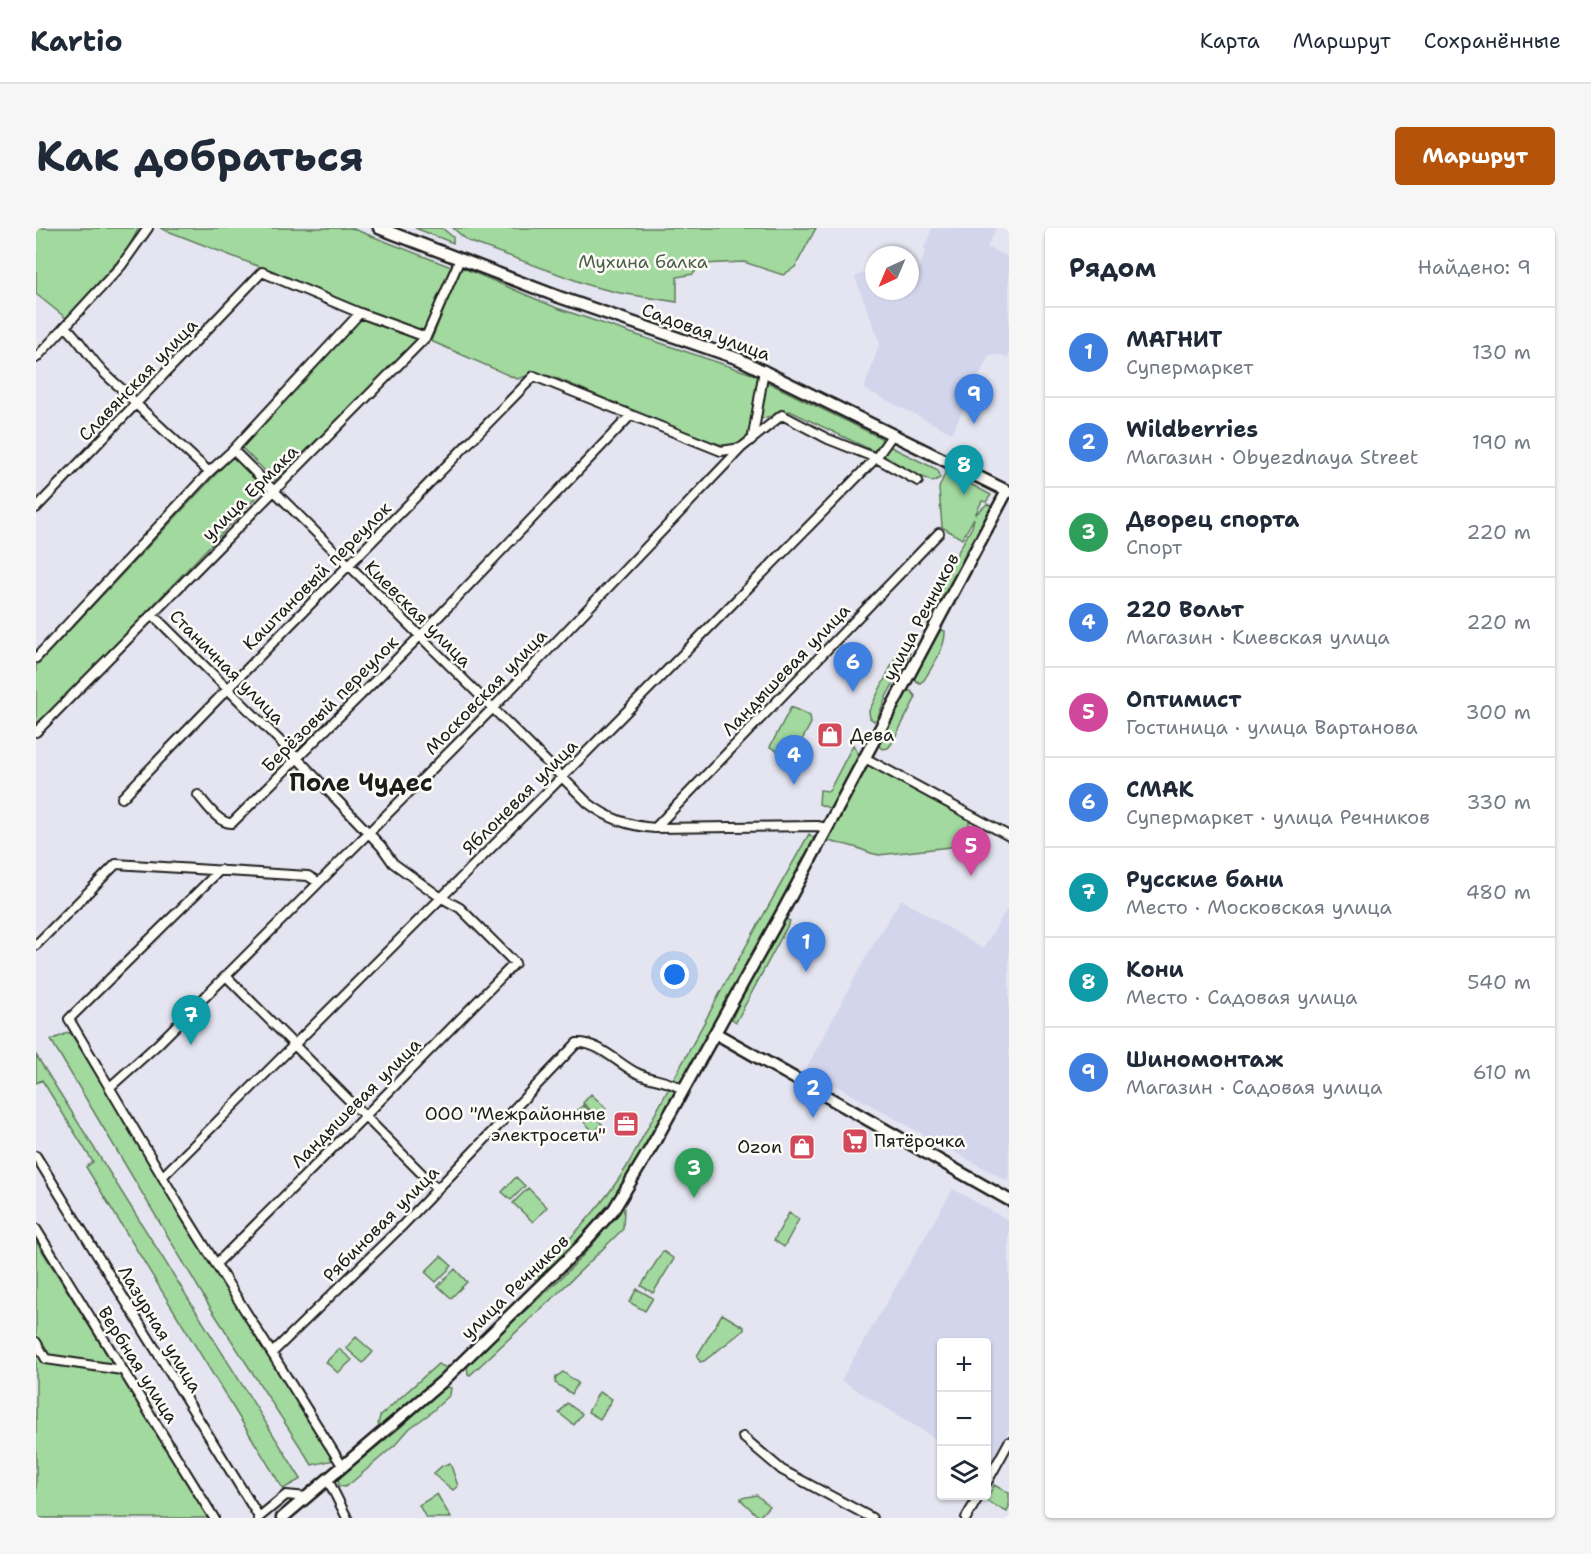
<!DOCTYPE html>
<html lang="ru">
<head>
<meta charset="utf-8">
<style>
	body { margin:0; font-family:"Shantell Sans",sans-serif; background:#f6f6f7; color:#1f2937 }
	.controls { position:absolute; right:18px; bottom:18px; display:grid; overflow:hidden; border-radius:6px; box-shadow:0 2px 4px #0004 }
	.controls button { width:54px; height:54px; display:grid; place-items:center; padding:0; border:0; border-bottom:2px solid #e0e1e3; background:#fff; color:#1f2937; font:30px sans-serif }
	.compass { position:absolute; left:829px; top:18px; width:54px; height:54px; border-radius:50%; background:#fff; box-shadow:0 2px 4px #0004; rotate:224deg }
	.you { position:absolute; left:639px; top:747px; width:21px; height:21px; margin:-15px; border:4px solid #fff; border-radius:50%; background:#1a73e8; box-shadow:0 0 0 9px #1a73e833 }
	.badge { display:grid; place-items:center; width:39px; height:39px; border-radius:50%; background:#b45309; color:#fff; font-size:20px; font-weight:700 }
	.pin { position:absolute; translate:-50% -50px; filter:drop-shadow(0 2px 3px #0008) }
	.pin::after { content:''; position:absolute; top:32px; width:21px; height:18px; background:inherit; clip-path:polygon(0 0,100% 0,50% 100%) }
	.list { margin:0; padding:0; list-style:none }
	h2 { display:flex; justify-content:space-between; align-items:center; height:78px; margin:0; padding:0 24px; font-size:26px }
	h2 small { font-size:20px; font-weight:400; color:#747a83 }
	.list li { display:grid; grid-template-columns:39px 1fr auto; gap:18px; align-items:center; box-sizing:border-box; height:90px; padding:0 24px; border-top:2px solid #e0e1e3 }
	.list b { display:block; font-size:22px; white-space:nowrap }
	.list p { margin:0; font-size:20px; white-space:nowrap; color:#747a83 }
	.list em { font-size:20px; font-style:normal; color:#747a83 }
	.icon { flex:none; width:33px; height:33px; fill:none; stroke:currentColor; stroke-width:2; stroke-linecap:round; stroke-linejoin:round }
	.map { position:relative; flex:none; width:973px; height:1290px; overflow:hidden; border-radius:6px }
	header { display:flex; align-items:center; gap:36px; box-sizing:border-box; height:84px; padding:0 30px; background:#fff; border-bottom:2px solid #e0e1e3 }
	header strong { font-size:28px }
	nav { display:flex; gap:33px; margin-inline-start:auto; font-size:21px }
	.intro { display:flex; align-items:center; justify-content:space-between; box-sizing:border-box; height:144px; padding:0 36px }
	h1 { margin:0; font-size:42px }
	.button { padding:15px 27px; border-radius:6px; background:#b45309; color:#fff; font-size:21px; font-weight:700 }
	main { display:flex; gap:36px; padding:0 36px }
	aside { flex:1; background:#fff; border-radius:6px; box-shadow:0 2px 4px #0004 }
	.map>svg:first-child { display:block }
	.built { fill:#d2d5ec }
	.green { fill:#a2d99e; stroke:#5f7a5d; stroke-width:1.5 }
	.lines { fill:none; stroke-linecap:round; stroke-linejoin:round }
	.street-casing { stroke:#1c1c1c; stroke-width:12 }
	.secondary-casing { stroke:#1c1c1c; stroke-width:15 }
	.street { stroke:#fdfcf7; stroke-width:8 }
	.secondary { stroke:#fdfcf7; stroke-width:10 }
	.labels { text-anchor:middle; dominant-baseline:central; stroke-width:5; stroke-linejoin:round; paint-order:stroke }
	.park-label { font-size:18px; fill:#4b5e4a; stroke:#fdfcf7 }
	.street-label { font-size:18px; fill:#1c1c1c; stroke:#fdfcf7 }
	.poi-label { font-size:18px; fill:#1c1c1c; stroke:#fdfcf7; text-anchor:start }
	.district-label { font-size:24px; font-weight:bold; fill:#1c1c1c; stroke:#fdfcf7 }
</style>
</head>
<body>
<header>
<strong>Kartio</strong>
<nav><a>Карта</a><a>Маршрут</a><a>Сохранённые</a></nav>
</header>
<div class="intro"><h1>Как добраться</h1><a class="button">Маршрут</a></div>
<main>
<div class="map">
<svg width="973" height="1290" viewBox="0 0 973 1290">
	<rect width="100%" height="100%" fill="#e4e5f0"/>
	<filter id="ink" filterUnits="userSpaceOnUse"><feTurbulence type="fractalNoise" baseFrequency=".0167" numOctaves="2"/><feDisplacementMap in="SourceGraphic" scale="12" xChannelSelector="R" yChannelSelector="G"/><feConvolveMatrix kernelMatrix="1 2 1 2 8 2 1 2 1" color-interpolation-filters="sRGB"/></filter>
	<g filter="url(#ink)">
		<!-- built -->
		<path class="built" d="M896 0H960L951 19 973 29V128L972 130 965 127H953L916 205 828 161 844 115 819 49 838 40V63H859L865 69 870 63H874V59L890 24 888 18 891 15Z
			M865 671 947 721 973 677V954L770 841 831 727Z
			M917 961 973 993V1203L951 1241V1114H906L905 1214 805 1152Z"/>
		<!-- green -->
		<path class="green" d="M0 0H103L89 25 30 90 0 66Z
			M124 0H315L415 39 387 104 327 83 224 39Z
			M379 0H406L417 9V15Z
			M417 0H780L759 39 747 47 708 34 666 36 657 46 641 49V74L584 65 555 58 432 13Z
			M425 39 521 80 722 148 713 209 702 217 690 218 656 208 518 149 500 145 481 151 395 113Z
			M326 90 384 110 239 253 203 217Z
			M733 155 843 209 849 214 841 223 835 222 754 183 724 191 727 157Z
			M853 218 902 242 904 250 897 254 848 230 849 223Z
			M197 228 228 261 0 500V438Z
			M910 243 955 267 950 274 946 273 939 287 951 276 955 278 957 283 896 393 891 394 888 391 893 376 936 299 938 290 926 311 906 299 903 260Z
			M903 401 909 403C910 419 896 439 888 452L884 455 877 451V448Z
			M864 420 869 421 874 425 850 469 841 491 838 493 834 490 833 483Z
			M870 463H875L880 469 856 515 852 520 846 521 843 518V514Z
			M755 479 774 488 775 495 758 527 752 529 734 519Z
			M817 517 824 528 799 576 795 581 783 576 784 562 793 563Z
			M830 534 932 590 934 599 923 618 843 627C831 625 822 619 811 617 802 615 796 615 788 611Z
			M773 606 779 611 667 815 627 894 579 974 504 1056 497 1050C531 1013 562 984 590 940L691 752Z
			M750 691 754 693 700 794 696 791 707 765 745 692Z
			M34 804 109 926 170 1020 298 1232 276 1237 174 1079 15 812Z
			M0 827 265 1251 247 1261 50 939 57 934 6 852 0 855Z
			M555 866 570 880 562 889 547 875Z
			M547 877 566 896 558 904 539 885Z
			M480 949 489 958 475 972 466 964Z
			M492 960 511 979 497 994 477 975Z
			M583 980H588L587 1001 521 1066 434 1147 432 1146 431 1135C475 1092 527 1055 565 1006 571 998 577 988 583 980Z
			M753 985 763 991 748 1019 738 1012Z
			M0 1013 173 1290H0Z
			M627 1023 638 1031 617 1065 605 1058Z
			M405 1028 416 1038 400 1054 389 1044Z
			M419 1041 431 1054 415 1070 402 1058Z
			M601 1061 617 1070 609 1083 593 1074Z
			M686 1086 708 1099V1102L668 1133 664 1134 661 1128Z
			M320 1109 337 1124 327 1135 310 1120Z
			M303 1121 316 1132 302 1145 290 1134Z
			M402 1136 409 1139 410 1143 408 1146 345 1200 342 1196 344 1188Z
			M527 1144 542 1155 536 1166 519 1155 520 1149Z
			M409 1158 415 1160 414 1167 392 1187 374 1200 359 1217 315 1255 309 1259 303 1258 302 1252 306 1247 366 1198Z
			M563 1164 576 1171 564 1191 552 1184Z
			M531 1175 546 1186 538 1197 523 1185Z
			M414 1235 422 1258 417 1262 397 1246 406 1238Z
			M958 1257 973 1265V1279L971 1284 950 1273Z
			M401 1266 415 1290H390L383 1277Z
			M721 1267 733 1278 723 1289 705 1272V1270Z"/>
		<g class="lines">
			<defs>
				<path id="street" d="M30 99C43 111 51 126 63 139 74 153 89 161 100 176L173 244
					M0 130 85 38 112 0
					M717 208 728 142
					M197 222 552 575C573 591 593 598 619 600L781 598 791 600
					M0 280 226 44 324 85 390 109
					M116 386 261 530 345 618 357 635 404 669 424 680 479 735 329 888 181 1035
					M0 430 173 244 197 222 324 85
					M0 504 390 109 424 31
					M829 530 973 608
					M162 567C170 576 183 596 196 595L384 408 594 188
					M86 570C222 428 361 289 498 148L685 223 705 220 746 187 792 211 840 230 882 253
					M619 600 903 305
					M184 642 33 791 146 982 307 1239
					M0 717 80 636 272 648 282 654
					M190 748 401 961
					M74 859 122 816 457 480 706 219
					M0 928 223 1289
					M127 948 526 549 840 230 857 206
					M0 1001 178 1290
					M0 1114 10 1131 86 1142
					M236 1125 365 999 541 815C561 813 583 836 599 844 615 853 632 851 647 862
					M707 1209 746 1242 836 1290
					M292 1252 311 1290
					M951 1254 973 1214
					M222 1290 250 1267 271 1269
					M930 1290 943 1268"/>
				<path id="secondary" d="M343 0 523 69 703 131 973 264
					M679 805 973 972
					M246 1290 407 1153 546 1017 578 981 616 918 748 681 971 263"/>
			</defs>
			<!-- street casing -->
			<use href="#street" class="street-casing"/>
			<!-- secondary casing -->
			<use href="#secondary" class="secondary-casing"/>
			<!-- street -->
			<use href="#street" class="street"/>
			<!-- secondary -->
			<use href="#secondary" class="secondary"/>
		</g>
	</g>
	<!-- icons -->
	<defs>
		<symbol id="shop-square" viewBox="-11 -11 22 22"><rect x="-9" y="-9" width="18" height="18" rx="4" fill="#d1495b" stroke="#fdfcf7"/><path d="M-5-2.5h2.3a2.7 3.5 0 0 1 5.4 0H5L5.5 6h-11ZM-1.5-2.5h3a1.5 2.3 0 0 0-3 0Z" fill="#fff"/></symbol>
		<symbol id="office-square" viewBox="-11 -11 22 22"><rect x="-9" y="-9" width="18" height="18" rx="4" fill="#d1495b" stroke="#fdfcf7"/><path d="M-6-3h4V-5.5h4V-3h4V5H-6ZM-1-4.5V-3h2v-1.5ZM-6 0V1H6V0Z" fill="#fff"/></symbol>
		<symbol id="supermarket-square" viewBox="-11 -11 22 22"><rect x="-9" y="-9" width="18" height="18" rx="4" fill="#d1495b" stroke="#fdfcf7"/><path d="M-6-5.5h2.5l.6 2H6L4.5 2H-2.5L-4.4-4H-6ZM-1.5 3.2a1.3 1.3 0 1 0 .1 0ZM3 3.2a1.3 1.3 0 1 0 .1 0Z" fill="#fff"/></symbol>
	</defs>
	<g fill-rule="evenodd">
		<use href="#shop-square" x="779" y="492" width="30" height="30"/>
		<use href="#office-square" x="575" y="881" width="30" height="30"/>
		<use href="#supermarket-square" x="804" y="898" width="30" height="30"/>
		<use href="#shop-square" x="751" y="904" width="30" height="30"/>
	</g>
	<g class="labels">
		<!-- park labels -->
		<g class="park-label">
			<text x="607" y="34">Мухина балка</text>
		</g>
		<!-- street labels -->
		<g class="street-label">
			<text transform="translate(670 104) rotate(20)">Садовая улица</text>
			<text transform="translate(102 152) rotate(-46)">Славянская улица</text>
			<text transform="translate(214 265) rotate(-45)">улица Ермака</text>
			<text transform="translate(281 348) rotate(-45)">Каштановый переулок</text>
			<text transform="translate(382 386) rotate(45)">Киевская улица</text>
			<text transform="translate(885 389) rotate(-62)">улица Речников</text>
			<text transform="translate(191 439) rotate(45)">Станичная улица</text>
			<text transform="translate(750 442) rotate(-46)">Ландышевая улица</text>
			<text transform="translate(450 464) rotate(-46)">Московская улица</text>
			<text transform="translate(294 476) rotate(-45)">Берёзовый переулок</text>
			<text transform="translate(484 569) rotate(-45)">Яблоневая улица</text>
			<text transform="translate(320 875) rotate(-45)">Ландышевая улица</text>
			<text transform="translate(345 996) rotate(-45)">Рябиновая улица</text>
			<text transform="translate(479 1059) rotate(-44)">улица Речников</text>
			<text transform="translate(124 1101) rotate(59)">Лазурная улица</text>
			<text transform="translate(102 1137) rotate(58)">Вербная улица</text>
		</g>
		<!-- poi labels -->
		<g class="poi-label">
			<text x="814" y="507">Дева</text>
			<text x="570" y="886" text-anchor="end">ООО "Межрайонные<tspan x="570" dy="21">электросети"</tspan></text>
			<text x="838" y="913">Пятёрочка</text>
			<text x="746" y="919" text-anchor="end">Ozon</text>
		</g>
		<!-- district labels -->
		<g class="district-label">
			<text x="325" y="555">Поле Чудес</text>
		</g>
	</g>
</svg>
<div class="controls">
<button>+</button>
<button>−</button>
<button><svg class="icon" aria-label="layers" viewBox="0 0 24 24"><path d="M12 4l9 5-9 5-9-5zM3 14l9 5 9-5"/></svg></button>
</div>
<svg class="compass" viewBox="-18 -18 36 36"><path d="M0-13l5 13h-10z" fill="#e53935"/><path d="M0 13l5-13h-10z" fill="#747a83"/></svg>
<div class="you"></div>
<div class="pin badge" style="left:770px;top:744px;background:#3f7fe0">1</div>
<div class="pin badge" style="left:777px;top:890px;background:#3f7fe0">2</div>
<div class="pin badge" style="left:658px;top:970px;background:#2e9e5b">3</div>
<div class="pin badge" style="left:758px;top:557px;background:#3f7fe0">4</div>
<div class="pin badge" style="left:935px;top:648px;background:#d1479c">5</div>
<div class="pin badge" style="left:817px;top:464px;background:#3f7fe0">6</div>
<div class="pin badge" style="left:155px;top:817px;background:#0f9aa8">7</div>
<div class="pin badge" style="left:928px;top:267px;background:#0f9aa8">8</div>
<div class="pin badge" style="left:938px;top:196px;background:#3f7fe0">9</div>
</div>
<aside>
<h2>Рядом<small>Найдено: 9</small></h2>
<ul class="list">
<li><span class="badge" style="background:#3f7fe0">1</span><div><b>МАГНИТ</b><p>Супермаркет</p></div><em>130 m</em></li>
<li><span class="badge" style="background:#3f7fe0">2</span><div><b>Wildberries</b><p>Магазин · Obyezdnaya Street</p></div><em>190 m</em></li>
<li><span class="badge" style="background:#2e9e5b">3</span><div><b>Дворец спорта</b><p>Спорт</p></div><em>220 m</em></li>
<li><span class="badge" style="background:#3f7fe0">4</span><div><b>220 Вольт</b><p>Магазин · Киевская улица</p></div><em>220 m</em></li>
<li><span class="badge" style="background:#d1479c">5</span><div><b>Оптимист</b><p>Гостиница · улица Вартанова</p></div><em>300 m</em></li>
<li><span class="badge" style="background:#3f7fe0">6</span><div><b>СМАК</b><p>Супермаркет · улица Речников</p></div><em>330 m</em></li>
<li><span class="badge" style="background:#0f9aa8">7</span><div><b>Русские бани</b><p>Место · Московская улица</p></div><em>480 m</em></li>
<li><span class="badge" style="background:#0f9aa8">8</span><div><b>Кони</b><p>Место · Садовая улица</p></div><em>540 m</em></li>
<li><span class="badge" style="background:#3f7fe0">9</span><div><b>Шиномонтаж</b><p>Магазин · Садовая улица</p></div><em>610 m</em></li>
</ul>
</aside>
</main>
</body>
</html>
